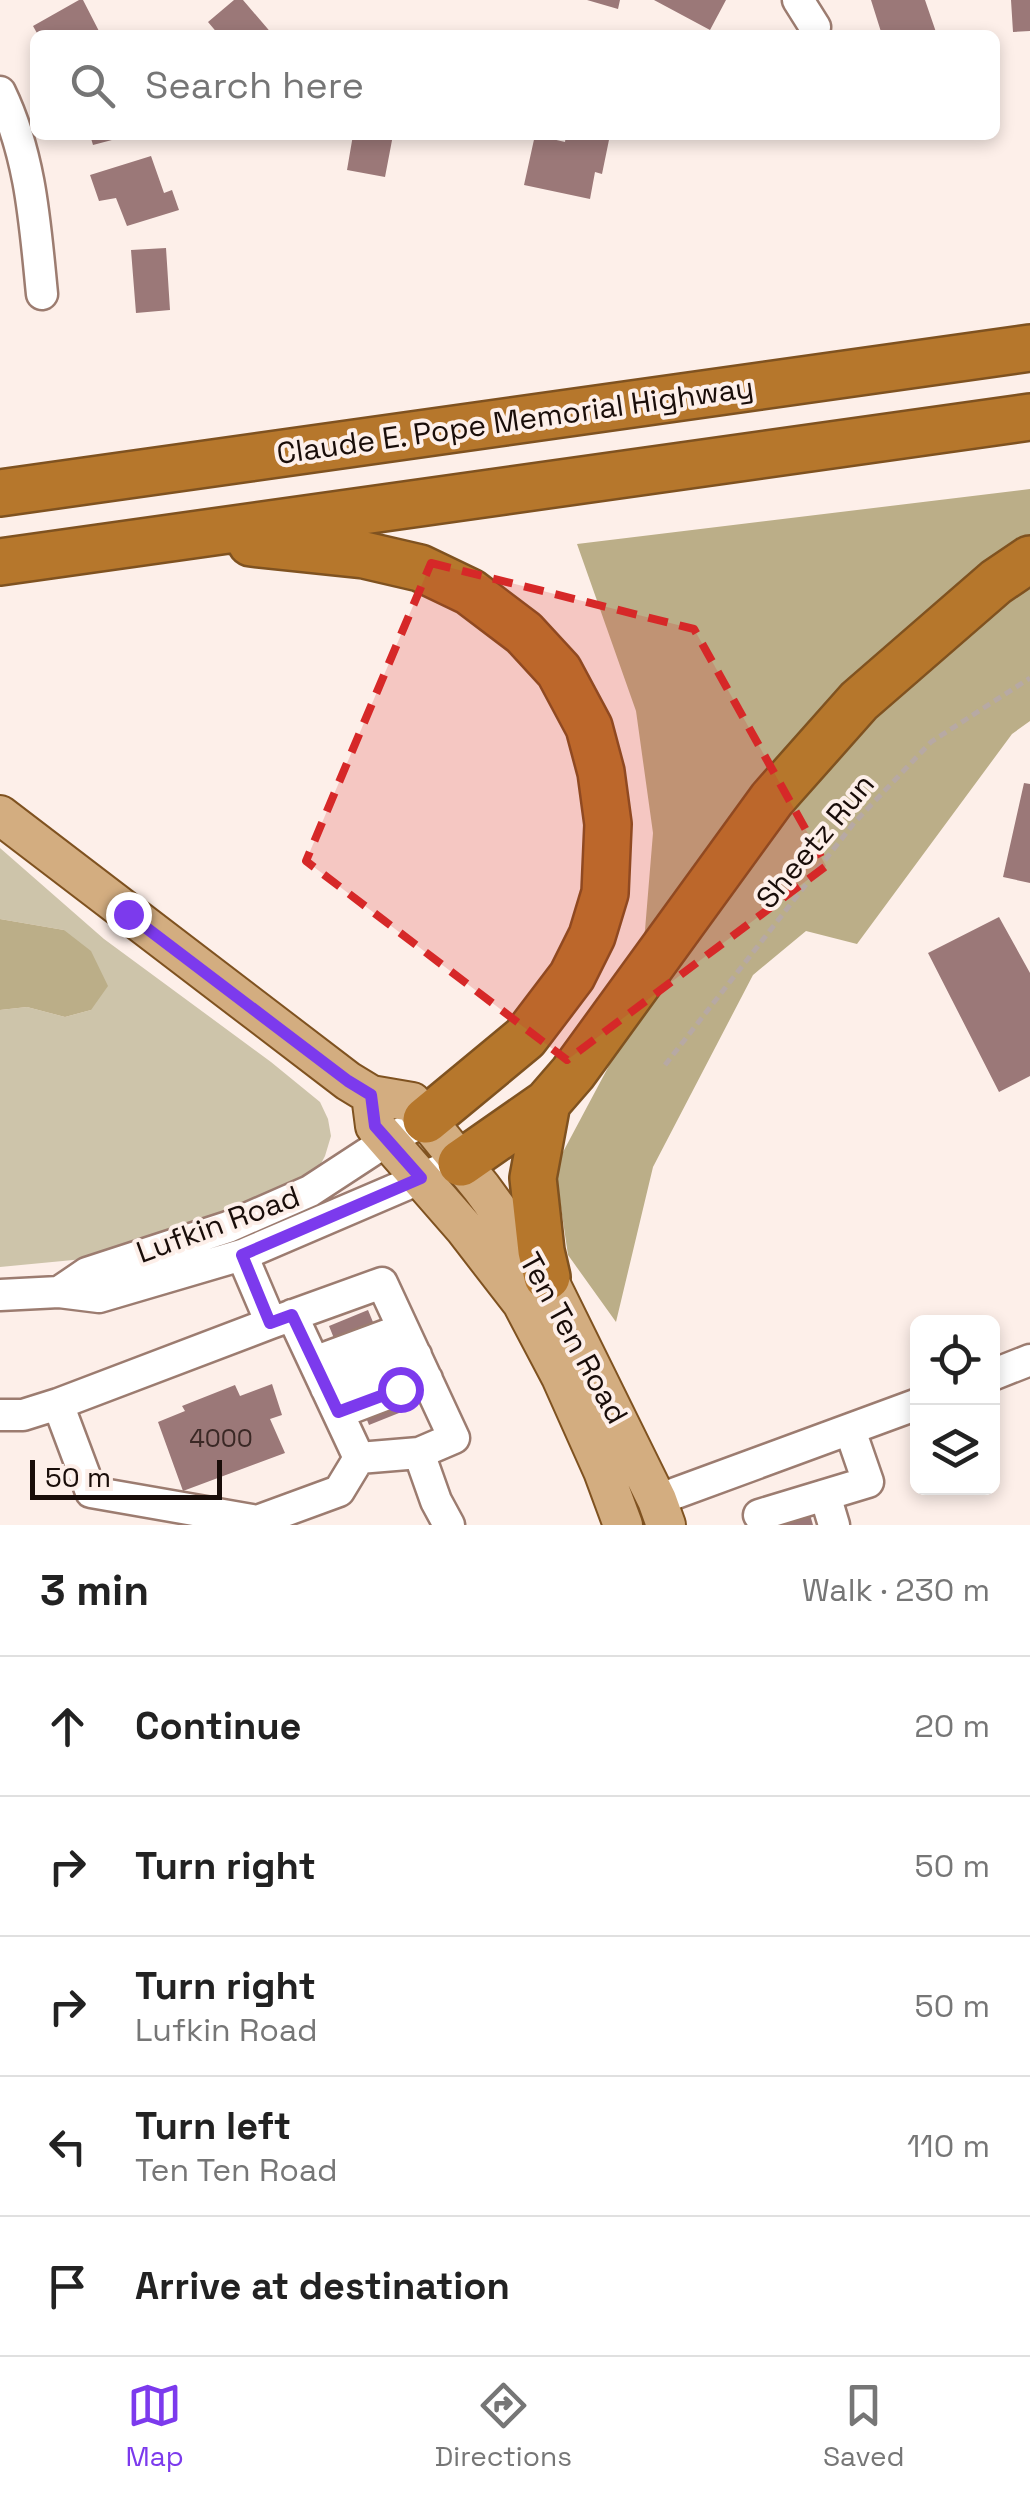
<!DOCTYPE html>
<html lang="en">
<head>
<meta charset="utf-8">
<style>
	body { margin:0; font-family:"Space Grotesk",sans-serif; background:#f2f2f2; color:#222 }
	.controls { position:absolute; right:30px; bottom:30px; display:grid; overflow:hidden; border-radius:15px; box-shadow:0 5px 15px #0003 }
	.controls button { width:90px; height:90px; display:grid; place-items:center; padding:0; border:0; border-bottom:2px solid #e0e0e0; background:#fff; color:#222; font:50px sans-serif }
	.scale { position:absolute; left:30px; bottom:25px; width:192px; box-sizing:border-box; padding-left:10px; border:5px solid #190d09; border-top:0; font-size:28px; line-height:35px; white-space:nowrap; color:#190d09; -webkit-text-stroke:8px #fdefe9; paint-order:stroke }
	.stop { position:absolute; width:30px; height:30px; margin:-22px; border:8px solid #7c3aed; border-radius:50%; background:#fff }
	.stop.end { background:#7c3aed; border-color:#fff; box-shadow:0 2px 10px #0008 }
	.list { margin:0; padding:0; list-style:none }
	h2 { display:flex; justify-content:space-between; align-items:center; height:130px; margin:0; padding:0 40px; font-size:42px }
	h2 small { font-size:32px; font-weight:400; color:#767676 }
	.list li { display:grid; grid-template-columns:65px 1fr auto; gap:30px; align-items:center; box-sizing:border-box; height:140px; padding:0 40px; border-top:2px solid #e0e0e0 }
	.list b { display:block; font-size:38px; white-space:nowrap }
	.list p { margin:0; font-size:32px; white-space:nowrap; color:#767676 }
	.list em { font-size:32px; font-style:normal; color:#767676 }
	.icon { flex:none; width:55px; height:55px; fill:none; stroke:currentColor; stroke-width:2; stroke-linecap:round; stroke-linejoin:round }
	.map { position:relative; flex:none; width:1030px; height:1525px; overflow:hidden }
	.search { position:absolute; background:#fff; box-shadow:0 5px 15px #0003; left:30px; right:30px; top:30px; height:110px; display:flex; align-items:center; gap:25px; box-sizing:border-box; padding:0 35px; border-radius:15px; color:#767676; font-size:38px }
	.sheet { height:830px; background:#fff }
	nav { display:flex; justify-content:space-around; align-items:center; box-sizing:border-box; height:140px; border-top:2px solid #e0e0e0; background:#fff; font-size:28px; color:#767676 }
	nav a { display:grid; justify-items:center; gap:5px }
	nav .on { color:#7c3aed }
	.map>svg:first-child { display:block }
	.green { fill:#cdc4aa }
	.forest { fill:#bbae88 }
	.building { fill:#9b7878 }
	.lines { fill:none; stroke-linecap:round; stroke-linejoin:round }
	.minor-casing { stroke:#9c7c70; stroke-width:35 }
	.major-casing { stroke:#7f5220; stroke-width:42 }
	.highway-casing { stroke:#7f5220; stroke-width:50 }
	.path { stroke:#b7a9a4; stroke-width:5; stroke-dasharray:8 5; stroke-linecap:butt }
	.minor { stroke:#fff; stroke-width:30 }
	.major { stroke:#d3ad80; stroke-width:38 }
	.highway { stroke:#b6772c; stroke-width:45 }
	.route { stroke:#7c3aed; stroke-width:12 }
	.marked { fill:#d62828; fill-opacity:0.2; stroke:#d62828; stroke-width:8; stroke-dasharray:20 12; stroke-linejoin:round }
	.labels { text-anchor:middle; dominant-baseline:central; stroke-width:8; stroke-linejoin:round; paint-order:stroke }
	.number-label { font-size:25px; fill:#3a2825 }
	.street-label { font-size:30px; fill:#190d09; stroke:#fdefe9 }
</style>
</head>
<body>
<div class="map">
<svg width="1030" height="1525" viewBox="0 0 1030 1525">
	<rect width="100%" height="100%" fill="#fdefe9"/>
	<!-- green -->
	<path class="green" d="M0 848 104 939 271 1062 320 1102 328 1119 331 1136 325 1156 315 1175 295 1188 94 1258 0 1267V1010L27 1007 65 1017 91 1010 64 930 0 919Z"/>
	<!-- forest -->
	<path class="forest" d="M1030 489V721L1012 734 857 944 806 931 753 975 653 1167 616 1322 568 1255 555 1167 612 1060 645 930 653 833 636 711 577 544Z
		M0 919 64 930 91 951 108 986 91 1010 65 1017 27 1007 0 1010Z"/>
	<!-- building -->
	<path class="building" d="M79 0H83L101 35H38L33 26Z
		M234 0H243L273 35H219L208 22Z
		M587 0H620L618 9Z
		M654 0H726L710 30Z
		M871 0H925L937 35H882Z
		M1011 0H1030V31L1013 32Z
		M90 135H127V136L93 145Z
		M353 135H393L385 177 347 170Z
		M535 135 565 142 566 135H610L602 174 595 172 590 199 524 185Z
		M151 156 164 193 172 190 179 210 127 226 116 198 99 201 90 175Z
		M166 248 170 310 136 313 131 250Z
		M1024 783 1030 784V883L1003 877Z
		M999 917 1030 973V1076L999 1092 928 953Z
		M368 1310 409 1409 369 1425 329 1326Z
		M272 1384 282 1415 270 1419 285 1453 183 1491 158 1422 185 1411 182 1406 235 1385 240 1396Z
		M809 1511 813 1525H784L782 1518Z"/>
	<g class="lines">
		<defs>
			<path id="minor" d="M798 0 815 27
				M0 92C31 156 35 224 42 294
				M242 1255 271 1323
				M59 1292 87 1273 228 1227 310 1191 388 1140 426 1120
				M0 1295 59 1292 99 1297 242 1255 438 1171
				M292 1315 359 1458 419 1453 454 1438 382 1283 271 1323 58 1404 91 1492 257 1521 339 1491 359 1458
				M314 1362 403 1329
				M992 1375 1030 1360
				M326 1388 416 1355
				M338 1413 427 1379
				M0 1415H23L58 1404
				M419 1453 436 1501 449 1525
				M825 1495 868 1482 850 1430
				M657 1500 918 1404
				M759 1515 825 1495 834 1525"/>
			<path id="major" d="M0 815 348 1081 371 1095 412 1102 481 1187 547 1277 657 1500 666 1525
				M371 1095 375 1126 464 1228 522 1303 561 1377 603 1471 623 1525"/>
			<path id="highway" d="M0 493 1030 348
				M251 543 364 555 420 568 470 592 524 633 559 671 589 727 601 772 608 824 605 893 592 936 572 976 525 1038 426 1120
				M0 562 1030 417
				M547 1103 533 1178 541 1251 547 1277
				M461 1163 547 1103 573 1073 772 799 859 701 996 582 1030 559"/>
		</defs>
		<!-- minor casing -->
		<use href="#minor" class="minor-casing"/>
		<!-- major casing -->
		<use href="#major" class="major-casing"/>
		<!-- highway casing -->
		<use href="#highway" class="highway-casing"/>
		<!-- path -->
		<path class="path" d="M665 1065 854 823 931 742 1030 678"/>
		<!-- minor -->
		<use href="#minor" class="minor"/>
		<!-- major -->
		<use href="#major" class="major"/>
		<!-- highway -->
		<use href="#highway" class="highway"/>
	</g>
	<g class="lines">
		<!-- route -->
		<path class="route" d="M128 914 348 1081 371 1095 375 1126 421 1178 242 1255 270 1323 292 1315 338 1412 400 1389"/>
	</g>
	<!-- marked area -->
	<path class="marked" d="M431 563 694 629 826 866 567 1060 306 861Z"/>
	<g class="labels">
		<!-- number labels -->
		<g class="number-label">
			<text x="221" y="1438">4000</text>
		</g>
		<!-- street labels -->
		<g class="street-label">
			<text transform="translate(515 420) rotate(-8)">Claude E. Pope Memorial Highway</text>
			<text transform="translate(815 841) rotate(-50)">Sheetz Run</text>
			<text transform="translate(218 1224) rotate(-20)">Lufkin Road</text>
			<text transform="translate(574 1338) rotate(61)">Ten Ten Road</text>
		</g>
	</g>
</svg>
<div class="controls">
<button><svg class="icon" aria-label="locate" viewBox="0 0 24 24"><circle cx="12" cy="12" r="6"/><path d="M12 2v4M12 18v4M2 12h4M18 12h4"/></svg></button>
<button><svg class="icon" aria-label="layers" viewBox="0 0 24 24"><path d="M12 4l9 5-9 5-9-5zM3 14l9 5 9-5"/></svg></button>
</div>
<div class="scale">50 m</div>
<div class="stop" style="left:400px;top:1389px"></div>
<div class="stop end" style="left:128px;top:914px"></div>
<div class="search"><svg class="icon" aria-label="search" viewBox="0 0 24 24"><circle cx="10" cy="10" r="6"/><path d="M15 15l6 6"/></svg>Search here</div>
</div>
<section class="sheet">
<h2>3 min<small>Walk · 230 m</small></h2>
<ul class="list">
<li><svg class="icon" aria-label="ahead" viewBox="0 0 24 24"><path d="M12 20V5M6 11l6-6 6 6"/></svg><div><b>Continue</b></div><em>20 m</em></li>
<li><svg class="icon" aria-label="right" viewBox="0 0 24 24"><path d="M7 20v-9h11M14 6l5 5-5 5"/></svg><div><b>Turn right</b></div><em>50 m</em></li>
<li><svg class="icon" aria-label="right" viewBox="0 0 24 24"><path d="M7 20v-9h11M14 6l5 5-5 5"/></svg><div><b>Turn right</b><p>Lufkin Road</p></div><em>50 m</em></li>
<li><svg class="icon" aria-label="left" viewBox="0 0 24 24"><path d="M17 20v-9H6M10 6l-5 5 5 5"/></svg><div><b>Turn left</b><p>Ten Ten Road</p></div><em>110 m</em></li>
<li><svg class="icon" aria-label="arrive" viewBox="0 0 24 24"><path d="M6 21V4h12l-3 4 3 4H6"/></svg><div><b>Arrive at destination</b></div></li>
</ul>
</section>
<nav>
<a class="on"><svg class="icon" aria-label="map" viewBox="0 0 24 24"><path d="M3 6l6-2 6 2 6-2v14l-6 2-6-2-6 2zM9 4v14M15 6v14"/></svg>Map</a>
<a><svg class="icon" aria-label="directions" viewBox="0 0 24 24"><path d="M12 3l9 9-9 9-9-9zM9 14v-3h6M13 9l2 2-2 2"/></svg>Directions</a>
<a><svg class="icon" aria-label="saved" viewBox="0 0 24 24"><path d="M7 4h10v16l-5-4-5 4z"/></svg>Saved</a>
</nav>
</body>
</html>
